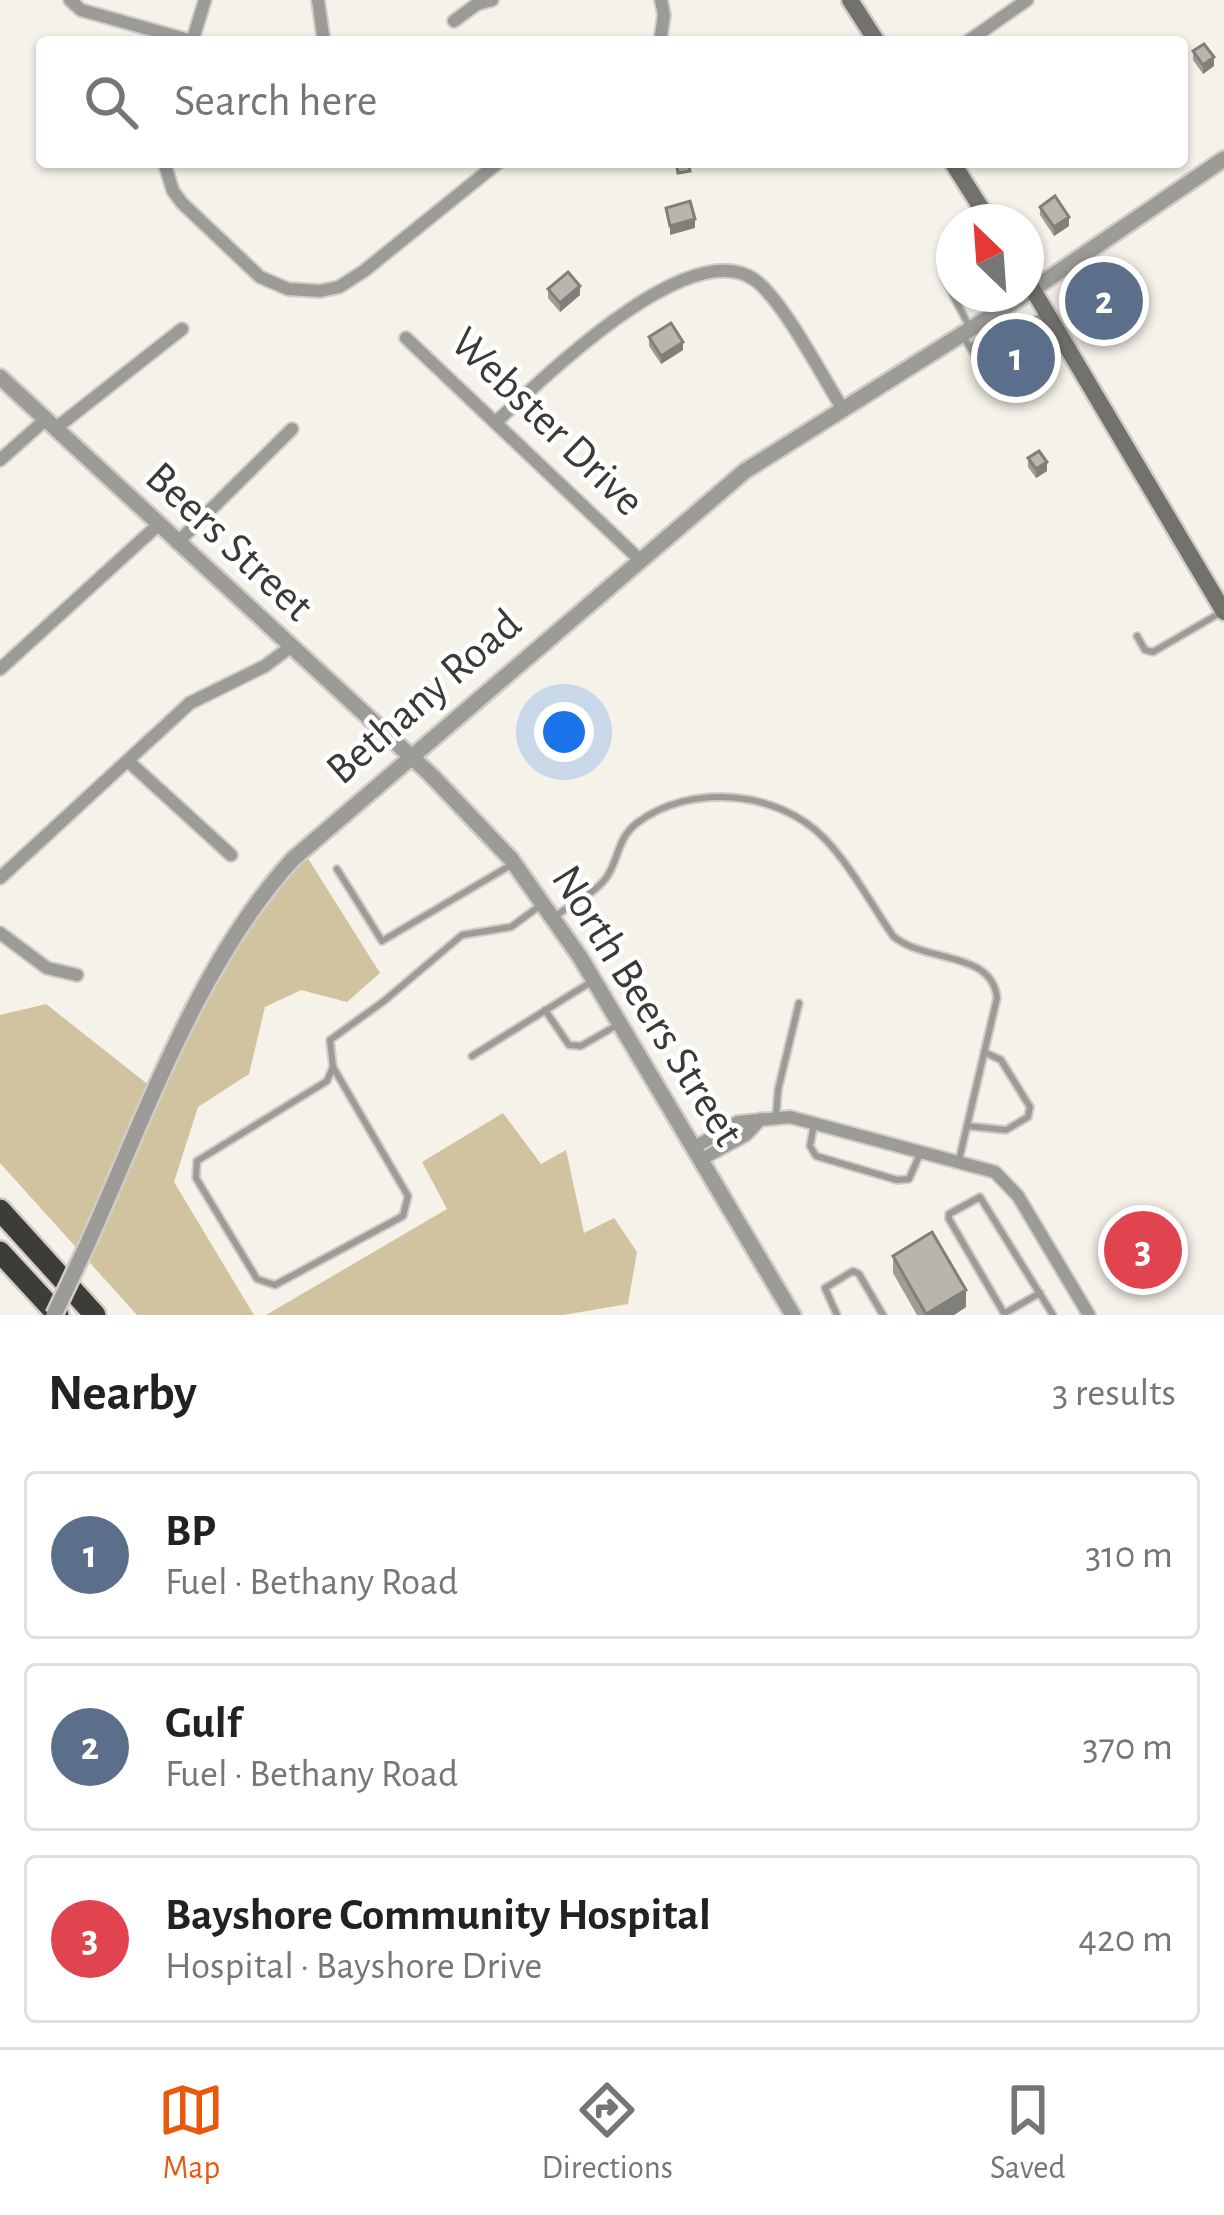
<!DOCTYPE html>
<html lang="en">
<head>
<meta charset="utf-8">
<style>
	body { margin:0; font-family:"Alegreya Sans",sans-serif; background:#f6f6f6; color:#222 }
	.compass { position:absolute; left:936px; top:204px; width:108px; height:108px; border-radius:50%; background:#fff; box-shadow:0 3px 9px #0004; rotate:335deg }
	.you { position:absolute; left:564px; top:732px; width:42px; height:42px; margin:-30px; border:9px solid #fff; border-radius:50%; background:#1a73e8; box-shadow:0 0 0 18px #1a73e833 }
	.badge { display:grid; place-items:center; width:78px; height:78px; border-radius:50%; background:#ea580c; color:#fff; font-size:39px; font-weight:700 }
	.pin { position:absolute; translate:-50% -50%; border:6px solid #fff; box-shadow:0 3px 12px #0006 }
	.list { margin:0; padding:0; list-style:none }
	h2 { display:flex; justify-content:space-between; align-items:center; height:156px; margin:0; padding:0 48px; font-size:51px }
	h2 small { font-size:39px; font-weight:400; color:#767676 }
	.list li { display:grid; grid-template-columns:78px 1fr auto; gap:36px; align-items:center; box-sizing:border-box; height:168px; margin:0 24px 24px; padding:0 24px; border:3px solid #e0e0e0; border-radius:12px }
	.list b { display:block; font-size:45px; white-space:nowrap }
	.list p { margin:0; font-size:39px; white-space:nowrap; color:#767676 }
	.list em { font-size:39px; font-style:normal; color:#767676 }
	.icon { flex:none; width:66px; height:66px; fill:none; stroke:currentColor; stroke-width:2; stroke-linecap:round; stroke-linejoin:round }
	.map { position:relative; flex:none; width:1224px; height:1315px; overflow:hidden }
	.search { position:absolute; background:#fff; box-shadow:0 3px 9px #0004; left:36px; right:36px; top:36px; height:132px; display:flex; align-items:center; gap:30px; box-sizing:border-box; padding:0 42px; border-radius:12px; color:#767676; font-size:45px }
	.sheet { height:732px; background:#fff }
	nav { display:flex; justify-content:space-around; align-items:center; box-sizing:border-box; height:168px; border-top:3px solid #e0e0e0; background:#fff; font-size:33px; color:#767676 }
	nav a { display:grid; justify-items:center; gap:6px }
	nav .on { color:#ea580c }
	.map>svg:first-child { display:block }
	.green { fill:#d1c39f }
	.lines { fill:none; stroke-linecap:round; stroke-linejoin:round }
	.service-casing { stroke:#d0cdc6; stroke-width:10 }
	.minor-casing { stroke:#d0cdc6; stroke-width:16 }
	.tertiary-casing { stroke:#d0cdc6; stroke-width:20 }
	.secondary-casing { stroke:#d0cdc6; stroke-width:21 }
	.motorway-casing { stroke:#d0cdc6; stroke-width:26 }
	.service { stroke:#9c9b98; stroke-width:6 }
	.minor { stroke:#9c9b98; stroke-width:12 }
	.tertiary { stroke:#9c9b98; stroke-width:15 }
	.secondary { stroke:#73716d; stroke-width:16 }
	.motorway { stroke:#3e3c36; stroke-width:21 }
	.tertiary-bridge-casing { stroke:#d0cdc6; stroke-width:20; stroke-linecap:butt }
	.tertiary-bridge { stroke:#9c9b98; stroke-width:15 }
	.wall { fill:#9e9c95 }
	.shaded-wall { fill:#817f79 }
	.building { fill:#b8b5ad; stroke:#817f79; stroke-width:3 }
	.labels { text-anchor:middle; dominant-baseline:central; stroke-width:9; stroke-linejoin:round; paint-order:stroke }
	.street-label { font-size:45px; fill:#3b3a37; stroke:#fff }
</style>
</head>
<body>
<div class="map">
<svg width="1224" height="1315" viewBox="0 0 1224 1315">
	<rect width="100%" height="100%" fill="#f5f2ea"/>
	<!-- green -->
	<path class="green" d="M302 849 380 973 347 1002 301 990 265 1007 249 1074 198 1107 174 1182 254 1315H137L0 1163V1015L46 1004 155 1090 228 935Z
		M503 1113 541 1164 566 1150 584 1233 614 1218 637 1252 628 1304 563 1315H266L447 1209 422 1162Z"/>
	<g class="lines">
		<defs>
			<path id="service" d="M954 267 945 280 969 326
				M1004 309 1030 349 1056 334
				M1018 331 1045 314
				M964 338 979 362 1005 346
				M970 347 1011 321
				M1137 636 1145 650 1153 652 1220 613
				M337 869 382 941 511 865
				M554 917C570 905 594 894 606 878 619 860 617 838 637 823 690 783 777 790 824 838 851 866 871 904 893 936 924 963 992 950 997 998L959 1160
				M545 1010 569 1045 581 1046 619 1024
				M472 1056 591 982
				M333 1067 408 1196 403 1216 275 1285 257 1279 196 1178 197 1161 327 1081 333 1067 330 1040 384 1001 462 935 511 927 541 905
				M776 1117 778 1090 799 1003
				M814 1124 810 1146 816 1156 897 1180 909 1179 920 1154
				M967 1126 1006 1130 1028 1117 1030 1107 1001 1060 984 1052
				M1005 1313 1040 1293
				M837 1315 825 1288 853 1271 859 1274 883 1315
				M1005 1315 949 1219V1214L980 1197 1053 1315"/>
			<path id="minor" d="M70 0 81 10 192 41
				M318 0 324 42
				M454 21 477 4 492 0
				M192 42 205 0
				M660 42 664 15 661 0
				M967 42 1027 0
				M164 162 173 191 182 203 260 277 288 289 320 291 339 287 364 271 499 162
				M406 338 639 559
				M496 422C543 379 689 233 755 280 785 303 821 375 843 409
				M56 428 182 329
				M0 460 45 420
				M177 543 292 429
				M0 669 158 525
				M128 761 231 855
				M0 878 190 703 265 666 289 648
				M0 933 47 968 77 975
				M695 1147 738 1122 790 1117 995 1172 1018 1196 1089 1315
				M702 1159 746 1135 761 1119"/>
			<path id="tertiary" d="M1026 294 1224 159
				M0 377 431 775 511 859 580 957 793 1315
				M87 1245C145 1117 198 963 293 859L745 471 1026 294"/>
			<path id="secondary" d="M850 0 877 42
				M952 162 990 222
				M1026 278 1224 612"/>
			<path id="motorway" d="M0 1210 95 1315
				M0 1252 58 1315"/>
		</defs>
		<!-- service casing -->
		<use href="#service" class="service-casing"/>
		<!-- minor casing -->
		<use href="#minor" class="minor-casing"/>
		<!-- tertiary casing -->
		<use href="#tertiary" class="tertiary-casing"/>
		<!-- secondary casing -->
		<use href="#secondary" class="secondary-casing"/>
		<!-- motorway casing -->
		<use href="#motorway" class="motorway-casing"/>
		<!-- service -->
		<use href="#service" class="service"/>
		<!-- minor -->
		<use href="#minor" class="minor"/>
		<!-- tertiary -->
		<use href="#tertiary" class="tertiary"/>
		<!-- secondary -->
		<use href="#secondary" class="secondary"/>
		<!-- motorway -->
		<use href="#motorway" class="motorway"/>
		<defs>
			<path id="tertiary-bridge" d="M54 1315 87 1245"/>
		</defs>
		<!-- tertiary-bridge casing -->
		<use href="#tertiary-bridge" class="tertiary-bridge-casing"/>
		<!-- tertiary-bridge -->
		<use href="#tertiary-bridge" class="tertiary-bridge"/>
	</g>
	<!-- wall -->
	<path class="wall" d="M1193 51 1214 66 1203 74 1193 60Z
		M1040 207 1069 226 1054 236 1040 215Z
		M1095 279 1118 308 1103 316 1098 308 1075 323 1064 305V298Z
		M548 289 580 295 560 312 548 298Z
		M649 337 683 350 661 364 649 346Z
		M1000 349 1032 359 1009 373 1000 358Z
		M1028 458 1047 471 1036 478 1028 467Z
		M893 1256 966 1307 954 1315H917L893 1273Z"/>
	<!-- shaded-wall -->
	<path class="shaded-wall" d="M1214 57V66L1203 74V65Z
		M1069 217V226L1054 236V227Z
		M695 219V228L670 235V226Z
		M580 286V295L560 312V303Z
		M971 294H982L971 302Z
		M1098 302V308L1075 323V316Z
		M1118 302V308L1103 316V310Z
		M683 342V350L661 364V356Z
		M1032 350V359L1009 373V364Z
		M1047 462V471L1036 478V469Z
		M966 1290V1307L954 1315H926Z"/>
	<!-- building -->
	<path class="building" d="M1204 44 1214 57 1203 65 1193 51Z
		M676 162H688L690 171 678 173Z
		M1055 196 1069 217 1054 227 1040 207Z
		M690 201 695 219 670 226 666 208Z
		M1029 229 1039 243 1030 249 1026 244V231Z
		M568 272 580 286 560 303 548 289Z
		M1095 279 1097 283 1104 279 1118 302 1103 310 1098 302 1075 316 1064 298Z
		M671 323 683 342 661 356 649 337Z
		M1019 337 1032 350 1009 364 1000 349Z
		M1039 451 1047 462 1036 469 1028 458Z
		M932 1232 966 1290 926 1314 893 1256Z"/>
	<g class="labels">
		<!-- street labels -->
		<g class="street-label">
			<text transform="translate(547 422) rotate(44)">Webster Drive</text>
			<text transform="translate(229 542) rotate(43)">Beers Street</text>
			<text transform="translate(424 697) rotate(-41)">Bethany Road</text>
			<text transform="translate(647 1006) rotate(58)">North Beers Street</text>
		</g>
	</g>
</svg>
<svg class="compass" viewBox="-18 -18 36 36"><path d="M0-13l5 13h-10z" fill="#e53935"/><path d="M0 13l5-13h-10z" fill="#767676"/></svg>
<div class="you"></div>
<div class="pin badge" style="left:1016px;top:358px;background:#5c6f8a">1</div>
<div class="pin badge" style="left:1104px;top:301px;background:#5c6f8a">2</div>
<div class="pin badge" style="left:1143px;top:1250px;background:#e0444e">3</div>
<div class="search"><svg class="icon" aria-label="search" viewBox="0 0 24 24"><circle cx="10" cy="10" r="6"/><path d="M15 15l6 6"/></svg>Search here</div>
</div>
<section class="sheet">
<h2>Nearby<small>3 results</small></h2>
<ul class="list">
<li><span class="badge" style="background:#5c6f8a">1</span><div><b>BP</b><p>Fuel · Bethany Road</p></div><em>310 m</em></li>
<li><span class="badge" style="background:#5c6f8a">2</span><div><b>Gulf</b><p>Fuel · Bethany Road</p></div><em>370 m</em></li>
<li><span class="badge" style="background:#e0444e">3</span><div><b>Bayshore Community Hospital</b><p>Hospital · Bayshore Drive</p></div><em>420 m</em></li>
</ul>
</section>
<nav>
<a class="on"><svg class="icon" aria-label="map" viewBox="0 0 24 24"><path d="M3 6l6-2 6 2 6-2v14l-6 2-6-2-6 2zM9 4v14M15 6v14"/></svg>Map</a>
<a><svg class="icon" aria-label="directions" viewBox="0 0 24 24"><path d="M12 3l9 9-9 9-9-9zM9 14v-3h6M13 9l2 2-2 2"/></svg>Directions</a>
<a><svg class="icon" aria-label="saved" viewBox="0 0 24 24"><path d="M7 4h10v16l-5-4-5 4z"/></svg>Saved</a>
</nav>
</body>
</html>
